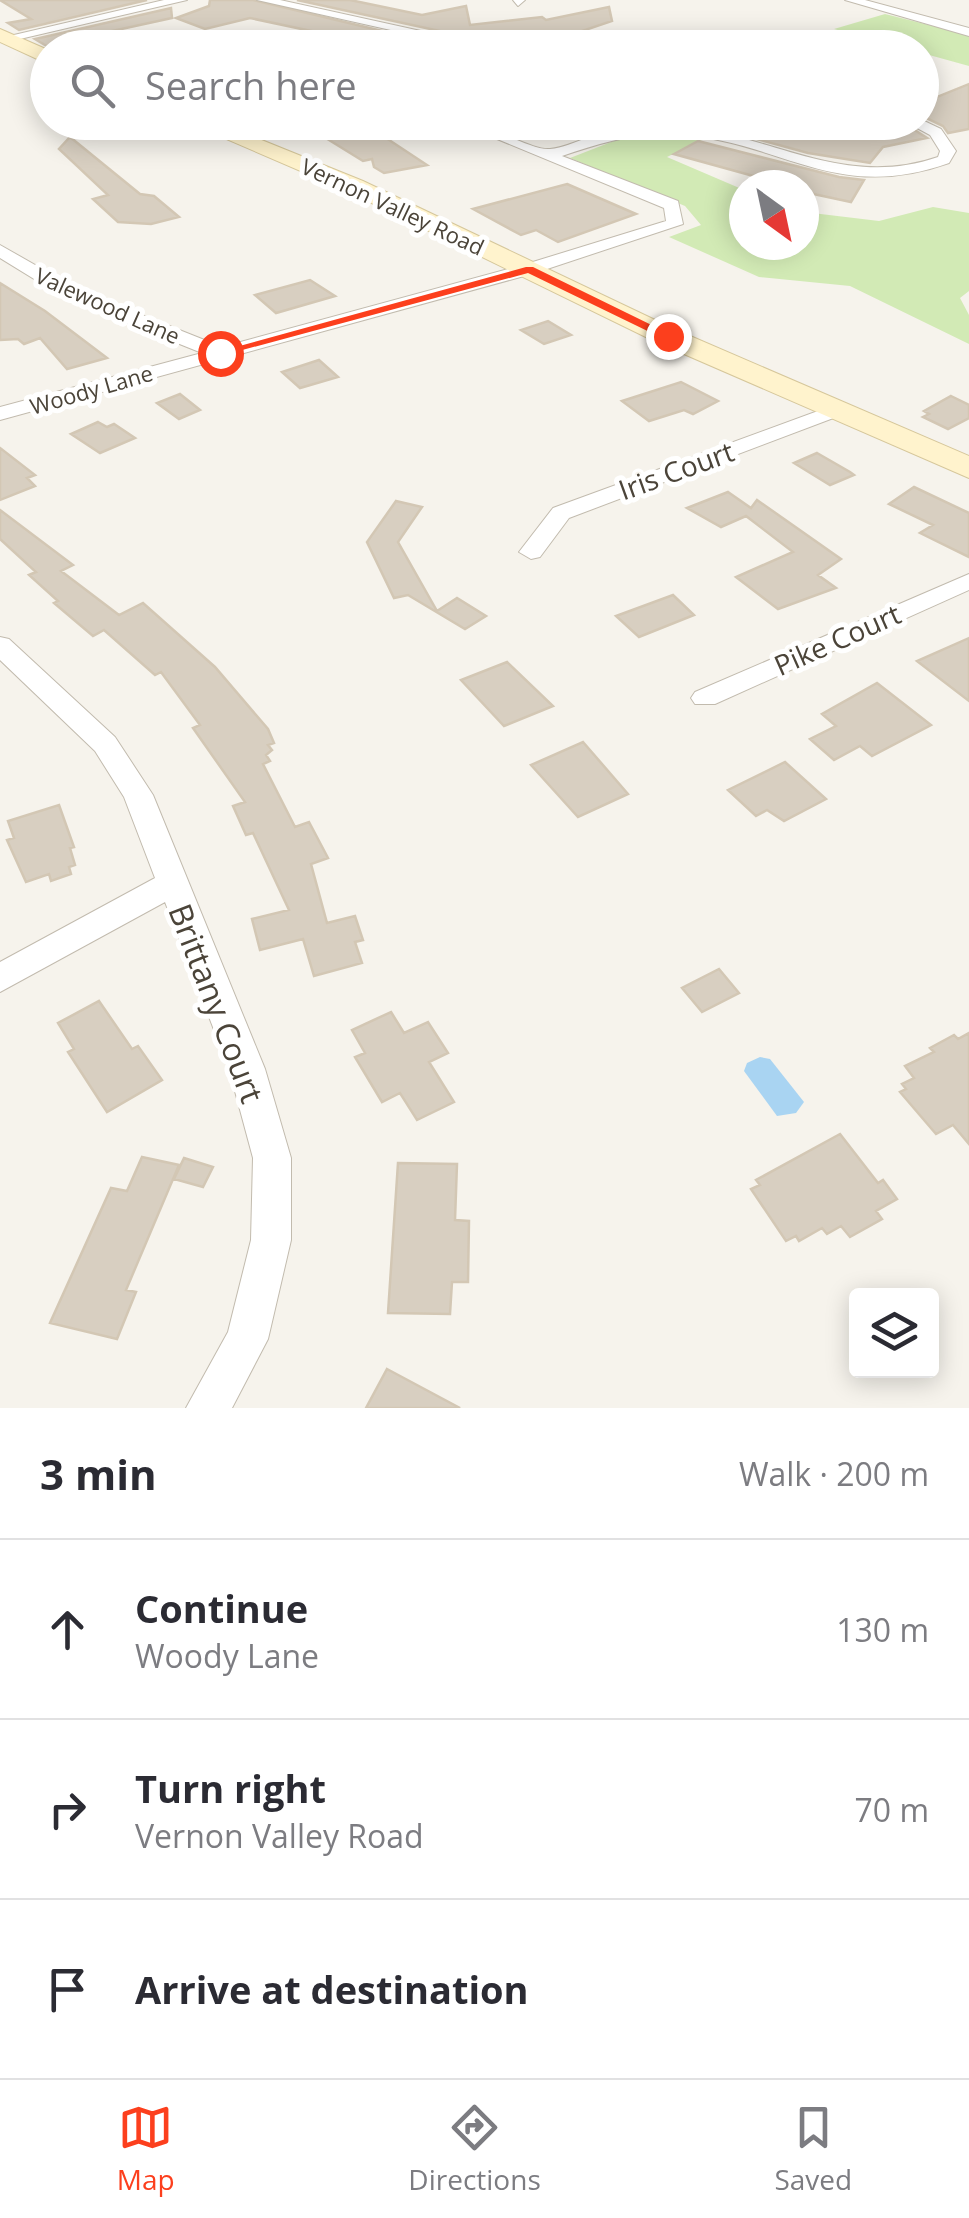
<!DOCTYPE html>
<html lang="en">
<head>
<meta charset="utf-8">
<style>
	body { margin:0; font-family:"Open Sans",sans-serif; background:#f7f7f7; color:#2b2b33 }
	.controls { position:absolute; right:30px; bottom:30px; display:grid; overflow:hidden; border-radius:10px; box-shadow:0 5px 25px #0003 }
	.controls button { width:90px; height:90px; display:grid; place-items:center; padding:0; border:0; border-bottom:2px solid #e1e1e2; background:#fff; color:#2b2b33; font:50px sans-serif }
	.compass { position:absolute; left:729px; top:170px; width:90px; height:90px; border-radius:50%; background:#fff; box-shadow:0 5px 25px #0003; rotate:147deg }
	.stop { position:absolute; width:30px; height:30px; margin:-22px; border:8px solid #fc3f1d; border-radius:50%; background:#fff }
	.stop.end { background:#fc3f1d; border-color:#fff; box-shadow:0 2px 10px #0008 }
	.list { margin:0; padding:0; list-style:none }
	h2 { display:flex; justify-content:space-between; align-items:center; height:130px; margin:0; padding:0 40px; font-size:42px }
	h2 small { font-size:32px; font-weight:400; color:#7c7c81 }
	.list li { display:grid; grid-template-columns:65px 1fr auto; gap:30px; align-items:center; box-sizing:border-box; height:180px; padding:0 40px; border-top:2px solid #e1e1e2 }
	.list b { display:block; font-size:38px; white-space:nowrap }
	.list p { margin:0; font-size:32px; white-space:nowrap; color:#7c7c81 }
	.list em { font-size:32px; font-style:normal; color:#7c7c81 }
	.icon { flex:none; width:55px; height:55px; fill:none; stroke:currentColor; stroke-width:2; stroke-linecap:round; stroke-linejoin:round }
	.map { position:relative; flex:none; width:969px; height:1408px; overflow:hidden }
	.search { position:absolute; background:#fff; box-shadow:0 5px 25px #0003; left:30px; right:30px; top:30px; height:110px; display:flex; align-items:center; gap:25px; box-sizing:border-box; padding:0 35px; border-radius:55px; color:#7c7c81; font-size:38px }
	.sheet { height:670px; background:#fff }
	nav { display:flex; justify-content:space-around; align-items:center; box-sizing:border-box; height:140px; border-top:2px solid #e1e1e2; background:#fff; font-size:28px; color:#7c7c81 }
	nav a { display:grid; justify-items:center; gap:5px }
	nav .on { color:#fc3f1d }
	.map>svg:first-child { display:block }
	.green { fill:#d2eab5 }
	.water { fill:#a9d4f2 }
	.building { fill:#d8cfc1; stroke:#d3c7b4; stroke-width:2.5 }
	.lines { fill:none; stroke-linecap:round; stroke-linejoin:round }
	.minor-casing { stroke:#c2bbae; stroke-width:2 }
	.secondary-casing { stroke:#d6c79b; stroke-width:2 }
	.minor { fill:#fff; fill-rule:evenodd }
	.secondary { fill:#fff3cd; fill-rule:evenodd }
	.route { fill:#fc3f1d }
	.labels { text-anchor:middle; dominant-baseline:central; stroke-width:10; stroke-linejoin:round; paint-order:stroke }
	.far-street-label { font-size:22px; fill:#4b4439; stroke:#fff }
	.street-label { font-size:28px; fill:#4b4439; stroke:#fff }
	.near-street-label { font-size:32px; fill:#4b4439; stroke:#fff }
</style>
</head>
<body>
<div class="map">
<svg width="969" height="1408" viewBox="0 0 969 1408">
	<rect width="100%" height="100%" fill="#f6f3ec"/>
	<!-- green -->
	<path class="green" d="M885 14 969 35V66L922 53V48L901 47 834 29Z
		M662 134 706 138 667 157 744 190V245H804V212L879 221 933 207 969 213V291L960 298 969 315V344L850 286 759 277 669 237 701 225 685 206 570 158 624 137Z"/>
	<!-- water -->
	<path class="water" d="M760 1057 770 1059 804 1102 796 1113 777 1116 744 1071 747 1063Z"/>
	<!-- building -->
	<path class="building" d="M0 0H147L19 30 8 23 31 19Z
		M210 0H253L432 43 422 48H391L250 18 205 29 176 18 209 6Z
		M297 0H350L422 15 466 6 470 25 542 17 546 20 609 7 612 21 538 46 458 35Z
		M171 8 172 18 103 33 132 48H50L35 39Z
		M969 84V129L948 133 943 126 922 116V103Z
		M310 122H329L362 136 380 134 427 165 384 173 374 167 372 159 363 161 308 127Z
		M732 122H902L927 138 883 147 870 163 808 153 720 129Z
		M70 137 140 194 154 196 179 217 151 224 118 222 93 199 108 195 59 149Z
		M698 141 839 177 864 180 851 202 804 192V185H786L674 154Z
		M567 184 636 214 558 242 536 230 521 235 473 209Z
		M310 280 335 296 276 313 255 295Z
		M0 283 45 311 107 358 67 369 40 338 24 344 18 339 0 340Z
		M548 321 571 335 544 344 521 330Z
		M319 360 338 377 300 388 282 372Z
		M681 382 718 401 693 414 684 410 649 421 622 401Z
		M180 394 200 410 179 419 157 403Z
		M951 396 969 405V418L948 429 923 417 929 414 924 411Z
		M98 422 107 427 114 424 135 438 100 453 71 434Z
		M0 448 35 475 27 478 35 486 0 500Z
		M817 453 850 472 854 475 830 485 794 463Z
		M914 487 969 513V557L920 533 933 525 889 504Z
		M728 492 751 508 757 500 841 559 818 575 836 588 778 609 736 577 793 552 746 516 721 527 687 508Z
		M396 501 422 507 398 542 437 611 457 598 486 616 465 629 408 595 394 598 367 542Z
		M0 510 73 565 61 571 119 615 143 603 215 667 268 729 274 743 268 745 272 750 266 755 270 761 263 764 295 827 309 822 328 858 311 864 327 923 355 916 363 940 355 942 362 963 314 976 303 939 260 950 252 919 289 910 253 833 246 835 233 806 245 802 193 728 200 725 161 672 155 675 104 630 93 636 54 603 58 601 29 575 36 572 0 539Z
		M673 595 694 615 639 637 616 616Z
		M969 638V701L917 661Z
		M507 662 553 706 504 726 461 680Z
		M877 683 931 725 872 756 860 746 834 760 810 739 836 726 822 714Z
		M583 742 628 794 578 817 531 765Z
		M785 762 826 799 784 821 767 810 756 816 728 790Z
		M59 805 74 847 70 848 75 865 69 867 71 874 51 881 49 874 26 882 7 840 14 838 8 821Z
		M719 969 739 993 702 1012 682 988Z
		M99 1001 132 1049 138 1046 162 1080 107 1112 68 1052 74 1049 58 1023Z
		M391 1012 404 1033 428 1022 448 1053 429 1062 454 1102 417 1120 400 1093 382 1102 355 1057 365 1053 352 1030Z
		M969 1033V1144L953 1125 936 1134 900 1092 906 1089 902 1084 914 1078 905 1066 934 1052 930 1048 954 1035 958 1039Z
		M840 1134 878 1183 883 1180 897 1199 876 1211 882 1219 850 1237 841 1226 827 1234 822 1228 799 1241 796 1236 786 1241 751 1189 760 1185 756 1180Z
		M142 1157 179 1165 126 1290 136 1292 117 1339 50 1323 111 1188 127 1191Z
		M184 1158 213 1167 203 1187 174 1179Z
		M398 1163 457 1164 455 1220 469 1221 468 1282H452L450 1314 388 1313Z
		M387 1369 460 1408H366Z"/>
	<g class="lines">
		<defs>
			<path id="minor" d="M164 0H187L7 42 1 38Z
				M257 0H280L498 48H471Z
				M513 0H525L518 6Z
				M845 0H865L969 28V36Z
				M922 120 941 129 956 151 949 163C834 204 781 140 674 134 635 132 598 144 562 156L678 201 683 224 535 273 0 420V407L202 353 65 298 0 258V245L79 290 222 347 523 265 666 221 664 208 456 122C489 122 530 151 550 149 562 148 575 142 587 138 616 130 647 123 677 126 770 133 843 190 938 157L940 151 930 135 906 122Z
				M837 404 848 410 844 414 569 518 540 557 531 559 519 552 553 508Z
				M969 574V590L715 704H695L691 698 695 692Z
				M0 637 9 639 115 737 153 795 265 1069 291 1158V1240L268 1339 232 1408H186L228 1332 251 1240 253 1158 229 1069 165 902 0 992V962L155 878 124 797 95 751 0 660Z"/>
			<path id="secondary" d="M0 29 48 50V64L0 42Z
				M187 122H217L363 181 674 329 969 456V478L654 341 347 191Z"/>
		</defs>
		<!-- minor casing -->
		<use href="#minor" class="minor-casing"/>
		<!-- secondary casing -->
		<use href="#secondary" class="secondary-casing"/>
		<!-- minor -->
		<use href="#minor" class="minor"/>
		<!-- secondary -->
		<use href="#secondary" class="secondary"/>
	</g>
	<!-- route -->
	<path class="route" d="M526 267H533L674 336 664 339 528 273 224 355 214 353Z"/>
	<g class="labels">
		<!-- far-street labels -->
		<g class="far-street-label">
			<text transform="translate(393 206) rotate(25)">Vernon Valley Road</text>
			<text transform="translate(108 305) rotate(24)">Valewood Lane</text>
			<text transform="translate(91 389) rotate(-16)">Woody Lane</text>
		</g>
		<!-- street labels -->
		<g class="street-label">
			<text transform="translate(676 470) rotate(-20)">Iris Court</text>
			<text transform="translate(837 639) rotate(-24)">Pike Court</text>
		</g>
		<!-- near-street labels -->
		<g class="near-street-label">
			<text transform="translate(217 1003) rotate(69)">Brittany Court</text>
		</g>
	</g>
</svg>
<div class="controls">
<button><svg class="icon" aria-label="layers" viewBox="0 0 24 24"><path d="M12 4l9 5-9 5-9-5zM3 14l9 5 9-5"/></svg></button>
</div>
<svg class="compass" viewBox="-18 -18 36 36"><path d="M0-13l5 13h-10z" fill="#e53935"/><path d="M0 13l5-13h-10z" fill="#7c7c81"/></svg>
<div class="stop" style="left:220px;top:353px"></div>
<div class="stop end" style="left:668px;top:336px"></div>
<div class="search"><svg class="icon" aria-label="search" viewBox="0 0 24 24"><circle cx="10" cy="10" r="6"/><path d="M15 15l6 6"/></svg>Search here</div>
</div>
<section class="sheet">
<h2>3 min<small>Walk · 200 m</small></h2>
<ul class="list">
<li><svg class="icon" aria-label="ahead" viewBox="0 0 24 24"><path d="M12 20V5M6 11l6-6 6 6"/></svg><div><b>Continue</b><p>Woody Lane</p></div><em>130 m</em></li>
<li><svg class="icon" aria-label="right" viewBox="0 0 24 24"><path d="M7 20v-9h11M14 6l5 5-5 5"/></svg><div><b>Turn right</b><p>Vernon Valley Road</p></div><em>70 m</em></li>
<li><svg class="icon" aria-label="arrive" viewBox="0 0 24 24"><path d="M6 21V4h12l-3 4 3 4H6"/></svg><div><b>Arrive at destination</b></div></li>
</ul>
</section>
<nav>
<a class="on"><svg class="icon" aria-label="map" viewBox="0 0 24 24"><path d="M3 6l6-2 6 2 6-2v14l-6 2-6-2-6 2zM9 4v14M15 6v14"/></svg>Map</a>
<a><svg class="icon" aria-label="directions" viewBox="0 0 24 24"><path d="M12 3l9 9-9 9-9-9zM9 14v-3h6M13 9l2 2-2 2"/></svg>Directions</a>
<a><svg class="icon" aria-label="saved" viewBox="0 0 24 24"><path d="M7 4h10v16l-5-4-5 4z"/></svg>Saved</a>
</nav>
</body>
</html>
